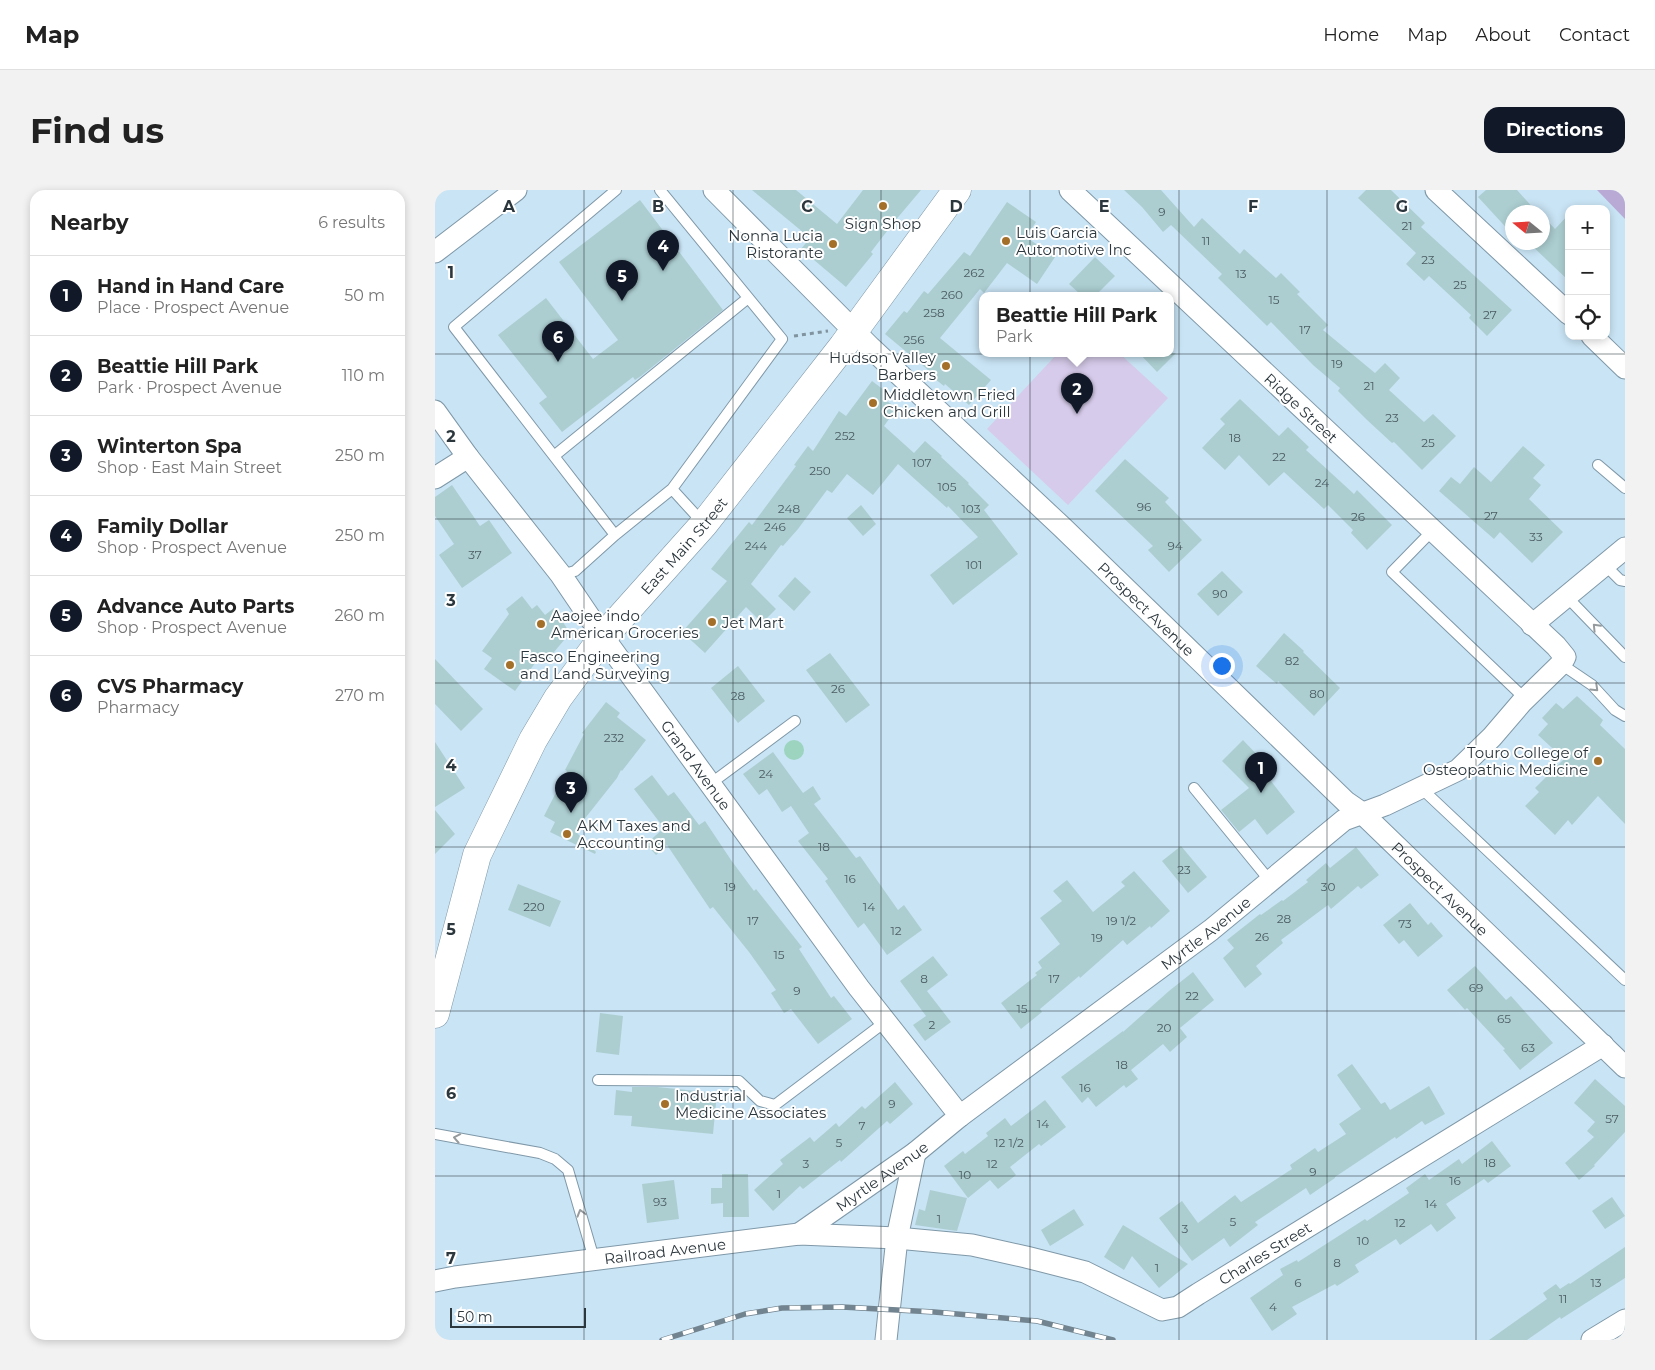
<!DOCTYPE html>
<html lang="en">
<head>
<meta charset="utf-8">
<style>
	body { margin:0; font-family:Montserrat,sans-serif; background:#f2f2f2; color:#222 }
	.controls { position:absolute; right:15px; top:15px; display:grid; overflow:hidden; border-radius:10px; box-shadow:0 2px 8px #0003 }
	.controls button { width:45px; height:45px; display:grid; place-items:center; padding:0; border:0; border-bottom:1px solid #e0e0e0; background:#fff; color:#222; font:25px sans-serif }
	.compass { position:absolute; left:1070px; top:15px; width:45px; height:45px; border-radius:50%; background:#fff; box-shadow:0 2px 8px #0003; rotate:288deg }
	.scale { position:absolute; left:15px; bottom:12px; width:136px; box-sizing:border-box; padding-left:5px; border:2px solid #2c373d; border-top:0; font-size:14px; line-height:18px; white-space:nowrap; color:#2c373d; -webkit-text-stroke:4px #fff; paint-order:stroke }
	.you { position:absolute; left:786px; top:475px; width:18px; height:18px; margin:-12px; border:4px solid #fff; border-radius:50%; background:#1a73e8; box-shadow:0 0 0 8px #1a73e833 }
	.badge { display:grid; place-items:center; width:32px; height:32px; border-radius:50%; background:#111827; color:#fff; font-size:16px; font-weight:700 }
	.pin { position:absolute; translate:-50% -41px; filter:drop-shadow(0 1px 2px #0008) }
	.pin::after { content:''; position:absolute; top:26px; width:18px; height:15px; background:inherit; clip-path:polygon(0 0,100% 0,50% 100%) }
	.popup { position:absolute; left:544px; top:102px; width:195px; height:65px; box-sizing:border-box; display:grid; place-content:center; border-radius:10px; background:#fff; filter:drop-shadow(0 1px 4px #0005); font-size:16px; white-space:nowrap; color:#767676 }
	.popup b { font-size:19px; color:#222 }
	.popup::after { content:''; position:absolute; left:50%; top:100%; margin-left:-10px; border:10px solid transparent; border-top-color:#fff }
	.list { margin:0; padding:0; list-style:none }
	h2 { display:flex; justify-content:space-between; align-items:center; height:65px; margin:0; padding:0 20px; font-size:21px }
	h2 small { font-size:16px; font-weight:400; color:#767676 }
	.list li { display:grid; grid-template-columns:32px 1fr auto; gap:15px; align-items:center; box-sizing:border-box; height:80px; padding:0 20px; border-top:1px solid #e0e0e0 }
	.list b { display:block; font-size:19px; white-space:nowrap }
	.list p { margin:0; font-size:16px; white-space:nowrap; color:#767676 }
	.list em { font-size:16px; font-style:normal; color:#767676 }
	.icon { flex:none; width:28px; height:28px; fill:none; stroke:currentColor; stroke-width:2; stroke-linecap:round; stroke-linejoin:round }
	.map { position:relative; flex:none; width:1190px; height:1150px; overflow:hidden; border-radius:15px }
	header { display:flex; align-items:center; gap:30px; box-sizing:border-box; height:70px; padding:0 25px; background:#fff; border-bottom:1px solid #e0e0e0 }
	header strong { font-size:24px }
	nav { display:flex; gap:28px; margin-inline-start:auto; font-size:18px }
	.intro { display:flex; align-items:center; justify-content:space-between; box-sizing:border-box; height:120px; padding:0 30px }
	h1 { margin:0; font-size:35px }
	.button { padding:12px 22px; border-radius:15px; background:#111827; color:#fff; font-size:18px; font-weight:700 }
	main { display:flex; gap:30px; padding:0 30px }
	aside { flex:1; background:#fff; border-radius:15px; box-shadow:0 2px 8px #0003 }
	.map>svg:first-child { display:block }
	.green { fill:#d6cbea }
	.forest { fill:#b9a9d5 }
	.water { fill:#9cd4c0 }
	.building { fill:#acced1 }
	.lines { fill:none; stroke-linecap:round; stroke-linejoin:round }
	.service-casing { stroke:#7f98a8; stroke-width:12 }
	.minor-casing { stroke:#7f98a8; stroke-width:23 }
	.secondary-casing { stroke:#7f98a8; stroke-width:29 }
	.path { stroke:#80939f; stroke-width:3; stroke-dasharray:4 4; stroke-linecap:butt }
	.service { stroke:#fff; stroke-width:10 }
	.minor { stroke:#fff; stroke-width:21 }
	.secondary { stroke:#fff; stroke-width:28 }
	.rail-casing { stroke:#72848f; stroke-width:5.5 }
	.rail { stroke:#fff; stroke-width:4; stroke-dasharray:11; stroke-linecap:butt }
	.oneway { stroke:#969b9e }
	.grid { fill:none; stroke:#2c373d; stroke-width:1; stroke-opacity:0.55 }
	.poi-dot { fill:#a46f28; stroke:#fff; stroke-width:2 }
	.labels { text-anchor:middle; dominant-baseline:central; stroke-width:4; stroke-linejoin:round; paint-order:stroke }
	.number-label { font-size:12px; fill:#4c5d62 }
	.poi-label { font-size:15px; fill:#2c373d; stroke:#fff; text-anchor:start }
	.street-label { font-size:15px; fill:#2c373d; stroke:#fff }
	.grid-label { font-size:16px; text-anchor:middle; font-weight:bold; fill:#2c373d; stroke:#fff; stroke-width:4; stroke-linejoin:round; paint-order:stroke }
</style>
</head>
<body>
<header>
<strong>Map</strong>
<nav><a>Home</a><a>Map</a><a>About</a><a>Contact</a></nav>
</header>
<div class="intro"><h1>Find us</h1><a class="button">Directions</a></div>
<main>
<aside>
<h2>Nearby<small>6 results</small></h2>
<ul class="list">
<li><span class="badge">1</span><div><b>Hand in Hand Care</b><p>Place · Prospect Avenue</p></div><em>50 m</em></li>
<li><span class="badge">2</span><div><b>Beattie Hill Park</b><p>Park · Prospect Avenue</p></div><em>110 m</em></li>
<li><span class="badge">3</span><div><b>Winterton Spa</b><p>Shop · East Main Street</p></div><em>250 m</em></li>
<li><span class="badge">4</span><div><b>Family Dollar</b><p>Shop · Prospect Avenue</p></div><em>250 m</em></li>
<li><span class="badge">5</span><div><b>Advance Auto Parts</b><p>Shop · Prospect Avenue</p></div><em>260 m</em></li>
<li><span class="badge">6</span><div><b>CVS Pharmacy</b><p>Pharmacy</p></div><em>270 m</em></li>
</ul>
</aside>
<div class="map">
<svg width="1190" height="1150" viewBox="0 0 1190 1150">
	<rect width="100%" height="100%" fill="#c9e4f5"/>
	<!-- green -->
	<path class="green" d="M623 163H684L733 208 633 315 552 239Z"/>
	<!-- forest -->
	<path class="forest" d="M1162 0H1190V29Z"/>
	<!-- water -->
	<path class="water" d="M349 560a10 10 0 1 1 20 0a10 10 0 1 1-20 0Z"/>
	<!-- building -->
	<path class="building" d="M317 0H361L402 34 428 0H486L459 32 436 62 438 64 411 97 366 59 375 48Z
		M689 0H726L759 37 767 28 805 64 809 59 841 88 846 83 865 102 862 104 893 135 888 140 940 183 950 173 965 188 954 200 989 232 998 224 1021 246 987 280 959 252 957 253 931 229 903 201 905 198 878 175 836 132 832 136 783 88 787 84 736 35 728 42 707 17Z
		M931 0H956L990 33 986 37 1077 120 1052 146 1034 128 1036 125 994 86 989 91 971 74 981 63 923 8Z
		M1051 0H1082L1102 22H1078V45L1043 7Z
		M205 10 288 120 206 186 200 190 198 187 127 242 104 213 112 207 63 145 111 108 158 169 183 150 124 72Z
		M572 12 601 32 591 47 620 67 602 94 572 73 549 103 545 99 505 148 556 190 534 215 510 194 509 196 491 182 493 180 450 144 469 121 472 123 489 101 493 104 529 62 535 66Z
		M1134 24V91L1093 52H1108V26L1120 39Z
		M660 67 680 86 661 105H646L634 94Z
		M704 163H741L722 182Z
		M437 191 453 203 449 209 462 218 449 236 479 263 490 251 507 266 506 267 534 293 533 294 554 315 549 320 583 364 518 415 495 385 543 347 513 316 512 318 463 274 438 305 412 284 397 303 392 300 363 339 348 356 346 355 316 394 341 419 327 433 311 417 270 463 247 442 292 391 276 379 314 332 317 335 361 276 359 275 373 256 378 261 404 221 411 226Z
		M805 209 844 246 853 237 874 257 871 260 919 304 922 300 957 335 932 360 916 343 918 340 893 315 889 319 849 282 834 296 804 265 790 280 767 258 790 234 785 229Z
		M1088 256 1110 275 1098 288 1106 295 1094 309 1128 342 1097 373 1065 342 1059 349 1004 301 1016 287 1025 294 1039 277 1056 292Z
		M690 269 734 308 730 312 767 350 734 382 713 360 718 356 660 301Z
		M17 295 45 336 54 330 77 363 27 398 4 365 19 354 0 326V307Z
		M426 315 441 334 428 346 412 328Z
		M787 381 808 402 783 426 762 404Z
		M360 387 376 402 359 421 343 406Z
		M87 406 97 419 102 415 110 425 119 418 135 443 114 468 108 462 80 501 49 479 57 468 47 461 74 424 71 419Z
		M849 443 869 461 868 462 905 498 879 526 843 491 842 494 821 476Z
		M395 463 435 515 411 533 371 480Z
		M0 469 48 519 26 541 0 514Z
		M303 476 330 511 303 533 276 498Z
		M1142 506 1168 530 1165 535 1190 559V634L1163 606 1137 635 1133 630 1120 645 1090 616 1104 602 1100 598 1129 569 1103 545 1113 534 1107 528 1121 513 1128 519Z
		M171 512 185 523 182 527 211 550 187 581 186 580 182 588 140 641 161 662 160 664 115 642 120 632 109 626 132 581 130 580 149 544 147 543Z
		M808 550 826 569 822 573 860 622 832 645 820 629 804 642 786 620 814 598 787 571Z
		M0 552 30 598 0 617Z
		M338 562 368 603 378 596 386 609 379 614 421 668 425 666 463 720 469 715 487 740 452 765 429 733 423 738 390 691 393 689 363 651 374 643 356 616 347 622 332 599 324 605 308 584Z
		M217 585 233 606 239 602 264 635 270 631 296 670 319 701 321 699 367 757 364 759 396 808 399 806 417 829 383 854 356 819 349 823 336 803 341 800 314 762 278 717 275 719 232 655 221 665 211 654 229 638 199 599Z
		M0 620 20 644 0 664Z
		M746 656 772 687 753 703 727 671Z
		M921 657 944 685 926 699 923 696 896 719 893 715 846 750 848 753 821 776 827 784 810 798 788 768 799 758 792 750 825 724 826 725 847 710 848 711 873 692 871 690 891 673 895 678Z
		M699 681 735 721 716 738 715 736 692 755 688 750 645 788 644 786 605 819 607 822 586 839 566 813 602 785 600 783 607 778 603 772 625 754 605 728 627 711 618 701 632 690 658 722 690 696 686 692Z
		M83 694 126 711 115 737 73 720Z
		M975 713 993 735 996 732 1008 746 983 767 969 750 964 754 948 735Z
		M498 766 513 785 492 801 516 832 490 851 478 835 491 826 465 791Z
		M1040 776 1071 810 1076 806 1118 853 1085 880 1068 860 1070 859 1032 818 1030 820 1012 800Z
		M758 782 779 810 745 838 752 847 735 862 728 854 696 880 703 889 691 898 689 895 661 917 653 907 647 913 626 887 688 841V842L734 801Z
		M165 823 188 826 184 865 161 862Z
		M917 874 946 914 950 912 955 920 994 896 1010 924 990 935 987 931 961 949 960 947 900 987V988L875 1005 871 998 820 1032 823 1035 795 1057 789 1048 757 1071 724 1028 747 1011 763 1033 800 1005 806 1012 857 979 855 975 880 958 883 962 911 944 904 934 926 919 902 885Z
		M1160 889 1190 916V942L1159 975 1160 976 1144 990 1130 973 1159 947 1152 941 1160 932 1139 913Z
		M460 892 478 914 455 934 452 931 406 972 405 970 368 999 365 996 338 1021 319 1000 348 974 345 970 375 947 379 952 401 933 404 937 427 916 430 919Z
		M197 897H222L282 903 278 944 196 936 197 926 179 925 181 900 197 902Z
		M610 910 631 937 606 956 604 954 575 977 581 985 563 999 555 990 533 1008 509 976 528 961 530 964 553 946 551 943 570 928 576 936Z
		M1057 951 1076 976 1053 993 1049 989 1011 1014 1021 1028 1002 1042 996 1034 965 1055 961 1049 920 1075 924 1082 902 1096 900 1094 857 1117 862 1124 837 1141 815 1108 848 1085 845 1079 862 1070 863 1072 930 1029 932 1031 974 1003 971 998 990 984 994 990 1024 969 1027 974Z
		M287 984H313L314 1027H288V1013L276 1014V998H287Z
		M239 990 244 1029 212 1033 207 994Z
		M495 1000 532 1008 522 1041 480 1035 484 1019 490 1021Z
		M1177 1007 1190 1026 1170 1039 1157 1021Z
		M639 1019 649 1035 615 1056 606 1040Z
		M688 1035 753 1074 724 1098 697 1066 689 1080 669 1067Z
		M1190 1057V1088L1126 1129 1125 1127 1092 1150H1054L1112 1109 1108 1103 1121 1094 1125 1099 1134 1093 1135 1094Z"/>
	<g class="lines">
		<defs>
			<path id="service" d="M225 0 347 149 237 299 268 333
				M119 266 313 108
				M1163 275 1190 298
				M997 341 957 382 1083 502 1087 512
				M180 345 237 299
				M1170 375 1185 390 1190 391
				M126 385 140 381 180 345 19 137 181 0
				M1132 407 1190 467
				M1126 474 1157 495 1180 520 1190 526
				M275 594 360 531
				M759 598 835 691
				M986 598 1190 790
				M163 890 304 891 325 911 340 915 450 832
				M0 944 105 963 120 969 133 980 159 1069"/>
			<g id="minor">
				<path id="s1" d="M279 0 435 157 627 337 911 612 927 623 1190 877"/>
				<path d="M1001 0 1134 124"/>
				<path d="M0 62 81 0"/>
				<path d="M1157 146 1190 178"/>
				<path id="s2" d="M0 221 33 267 126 385 168 447 424 798 525 926"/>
				<path d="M0 288 33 267"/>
				<path d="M1097 435 1190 358"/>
				<path id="s3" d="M364 1044 480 963 525 926 776 740 909 630 950 615 1023 580 1057 547 1087 512 1126 474 1130 467 1121 456 635 0"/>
				<path id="s4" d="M0 1091 20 1087 364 1044 462 1048 537 1055 591 1067 650 1082 727 1120 743 1117 763 1104 1168 855"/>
				<path d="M451 1150 462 1048 480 963"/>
				<path d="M1157 1150 1190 1130"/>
			</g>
			<g id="secondary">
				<path id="s5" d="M0 824 42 665 98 550 123 508 168 447 269 334 408 156 522 0"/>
			</g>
		</defs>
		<!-- service casing -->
		<use href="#service" class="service-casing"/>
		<!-- minor casing -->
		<use href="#minor" class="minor-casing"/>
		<!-- secondary casing -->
		<use href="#secondary" class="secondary-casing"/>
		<!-- path -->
		<path class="path" d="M359 146 393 141"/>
		<!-- service -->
		<use href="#service" class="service"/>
		<!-- minor -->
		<use href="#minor" class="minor"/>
		<!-- secondary -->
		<use href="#secondary" class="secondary"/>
		<defs>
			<path id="rail" d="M227 1150 310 1124 347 1118 407 1117 499 1122 602 1131 678 1150"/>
		</defs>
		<!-- rail casing -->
		<use href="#rail" class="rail-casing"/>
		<!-- rail -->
		<use href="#rail" class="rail"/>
	</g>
	<!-- one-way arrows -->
	<defs><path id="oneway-chevron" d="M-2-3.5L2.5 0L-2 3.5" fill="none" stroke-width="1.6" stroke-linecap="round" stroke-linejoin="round" transform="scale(1.25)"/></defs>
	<g class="oneway">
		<use href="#oneway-chevron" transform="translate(1161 437) rotate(-134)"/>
		<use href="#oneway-chevron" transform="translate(1160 498) rotate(44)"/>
		<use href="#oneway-chevron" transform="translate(22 948) rotate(-169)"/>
		<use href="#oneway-chevron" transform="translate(146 1023) rotate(-106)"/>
	</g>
	<!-- grid -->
	<path class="grid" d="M149 0V1150M298 0V1150M446 0V1150M595 0V1150M744 0V1150M892 0V1150M1041 0V1150M0 164H1190M0 329H1190M0 493H1190M0 657H1190M0 821H1190M0 986H1190"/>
	<!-- markers -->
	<g class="poi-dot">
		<circle cx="448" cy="16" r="5"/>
		<circle cx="571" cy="51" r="5"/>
		<circle cx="398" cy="54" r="5"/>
		<circle cx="511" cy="176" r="5"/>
		<circle cx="438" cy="213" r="5"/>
		<circle cx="277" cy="432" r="5"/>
		<circle cx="106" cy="434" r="5"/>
		<circle cx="75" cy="475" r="5"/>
		<circle cx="1163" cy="571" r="5"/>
		<circle cx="132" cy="644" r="5"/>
		<circle cx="230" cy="914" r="5"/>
	</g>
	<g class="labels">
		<!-- number labels -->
		<g class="number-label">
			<text x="727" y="21">9</text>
			<text x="972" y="35">21</text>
			<text x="771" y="50">11</text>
			<text x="993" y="69">23</text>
			<text x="539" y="82">262</text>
			<text x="806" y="83">13</text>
			<text x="1025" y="94">25</text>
			<text x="517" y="104">260</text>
			<text x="839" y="109">15</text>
			<text x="499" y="122">258</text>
			<text x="1055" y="124">27</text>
			<text x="870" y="139">17</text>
			<text x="479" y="149">256</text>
			<text x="902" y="173">19</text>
			<text x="934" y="195">21</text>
			<text x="957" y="227">23</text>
			<text x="410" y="245">252</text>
			<text x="800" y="247">18</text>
			<text x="993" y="252">25</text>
			<text x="844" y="266">22</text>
			<text x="487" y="272">107</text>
			<text x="385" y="280">250</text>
			<text x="887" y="292">24</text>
			<text x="512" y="296">105</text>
			<text x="709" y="316">96</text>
			<text x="354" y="318">248</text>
			<text x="536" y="318">103</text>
			<text x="1056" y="325">27</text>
			<text x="923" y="326">26</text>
			<text x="340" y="336">246</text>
			<text x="1101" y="346">33</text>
			<text x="321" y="355">244</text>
			<text x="740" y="355">94</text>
			<text x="40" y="364">37</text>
			<text x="539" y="374">101</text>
			<text x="785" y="403">90</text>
			<text x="857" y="470">82</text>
			<text x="403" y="498">26</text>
			<text x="882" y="503">80</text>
			<text x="303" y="505">28</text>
			<text x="179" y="547">232</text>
			<text x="331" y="583">24</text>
			<text x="389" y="656">18</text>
			<text x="749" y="679">23</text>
			<text x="415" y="688">16</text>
			<text x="295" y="696">19</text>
			<text x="893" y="696">30</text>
			<text x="99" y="716">220</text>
			<text x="434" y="716">14</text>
			<text x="849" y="728">28</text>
			<text x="318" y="730">17</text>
			<text x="686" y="730">19 1/2</text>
			<text x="970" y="733">73</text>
			<text x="461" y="740">12</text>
			<text x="827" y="746">26</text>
			<text x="662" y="747">19</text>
			<text x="344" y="764">15</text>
			<text x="489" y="788">8</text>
			<text x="619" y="788">17</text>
			<text x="1041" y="797">69</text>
			<text x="362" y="800">9</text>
			<text x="757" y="805">22</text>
			<text x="587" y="818">15</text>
			<text x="1069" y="828">65</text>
			<text x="497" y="834">2</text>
			<text x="729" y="837">20</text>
			<text x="1093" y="857">63</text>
			<text x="687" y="874">18</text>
			<text x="650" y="897">16</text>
			<text x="457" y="913">9</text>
			<text x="1177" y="928">57</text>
			<text x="608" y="933">14</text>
			<text x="427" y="935">7</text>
			<text x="404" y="952">5</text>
			<text x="574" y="952">12 1/2</text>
			<text x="1055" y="972">18</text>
			<text x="371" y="973">3</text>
			<text x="557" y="973">12</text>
			<text x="878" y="981">9</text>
			<text x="530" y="984">10</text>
			<text x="1020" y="990">16</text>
			<text x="344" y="1003">1</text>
			<text x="225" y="1011">93</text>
			<text x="996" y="1013">14</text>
			<text x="504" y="1028">1</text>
			<text x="798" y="1031">5</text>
			<text x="965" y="1032">12</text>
			<text x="750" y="1038">3</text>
			<text x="928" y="1050">10</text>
			<text x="902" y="1072">8</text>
			<text x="722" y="1077">1</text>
			<text x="863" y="1092">6</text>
			<text x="1161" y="1092">13</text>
			<text x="1128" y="1108">11</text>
			<text x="838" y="1116">4</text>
		</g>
		<!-- poi labels -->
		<g class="poi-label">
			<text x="448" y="33" text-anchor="middle">Sign Shop</text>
			<text x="581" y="42">Luis Garcia<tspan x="581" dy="17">Automotive Inc</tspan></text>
			<text x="388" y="45" text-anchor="end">Nonna Lucia<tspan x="388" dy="17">Ristorante</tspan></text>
			<text x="501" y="167" text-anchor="end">Hudson Valley<tspan x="501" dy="17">Barbers</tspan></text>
			<text x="448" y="204">Middletown Fried<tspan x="448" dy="17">Chicken and Grill</tspan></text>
			<text x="116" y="425">Aaojee indo<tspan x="116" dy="17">American Groceries</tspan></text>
			<text x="287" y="432">Jet Mart</text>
			<text x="85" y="466">Fasco Engineering<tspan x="85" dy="17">and Land Surveying</tspan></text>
			<text x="1153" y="562" text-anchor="end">Touro College of<tspan x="1153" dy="17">Osteopathic Medicine</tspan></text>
			<text x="142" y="635">AKM Taxes and<tspan x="142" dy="17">Accounting</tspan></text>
			<text x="240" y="905">Industrial<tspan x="240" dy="17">Medicine Associates</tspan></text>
		</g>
		<!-- street labels -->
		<g class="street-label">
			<text transform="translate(866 218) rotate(43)">Ridge Street</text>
			<text stroke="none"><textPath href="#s5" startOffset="539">East Main Street</textPath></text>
			<text stroke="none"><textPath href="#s1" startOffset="602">Prospect Avenue</textPath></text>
			<text stroke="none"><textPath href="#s2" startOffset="440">Grand Avenue</textPath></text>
			<text stroke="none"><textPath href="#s1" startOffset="1008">Prospect Avenue</textPath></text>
			<text stroke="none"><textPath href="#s3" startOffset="506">Myrtle Avenue</textPath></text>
			<text stroke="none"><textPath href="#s3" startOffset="101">Myrtle Avenue</textPath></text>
			<text stroke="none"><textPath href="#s4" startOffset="232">Railroad Avenue</textPath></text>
			<text stroke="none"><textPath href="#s4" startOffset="861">Charles Street</textPath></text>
		</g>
	</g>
	<g class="grid-label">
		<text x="74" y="22">A</text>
		<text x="223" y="22">B</text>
		<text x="372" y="22">C</text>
		<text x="521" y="22">D</text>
		<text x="669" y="22">E</text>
		<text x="818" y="22">F</text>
		<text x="967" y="22">G</text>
		<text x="16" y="88">1</text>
		<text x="16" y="252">2</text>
		<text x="16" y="416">3</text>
		<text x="16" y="581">4</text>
		<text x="16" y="745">5</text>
		<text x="16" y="909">6</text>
		<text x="16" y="1074">7</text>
	</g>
</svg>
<div class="controls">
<button>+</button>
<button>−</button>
<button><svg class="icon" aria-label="locate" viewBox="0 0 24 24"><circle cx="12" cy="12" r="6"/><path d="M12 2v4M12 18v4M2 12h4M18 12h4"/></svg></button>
</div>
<svg class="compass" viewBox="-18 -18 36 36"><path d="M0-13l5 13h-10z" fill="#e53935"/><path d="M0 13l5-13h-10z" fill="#767676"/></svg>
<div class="scale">50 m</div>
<div class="you"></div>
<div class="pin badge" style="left:826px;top:603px">1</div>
<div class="pin badge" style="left:642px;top:224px">2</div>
<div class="popup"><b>Beattie Hill Park</b>Park</div>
<div class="pin badge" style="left:136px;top:623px">3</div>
<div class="pin badge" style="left:228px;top:81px">4</div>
<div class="pin badge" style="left:187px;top:111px">5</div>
<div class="pin badge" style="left:123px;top:172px">6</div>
</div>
</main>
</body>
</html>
